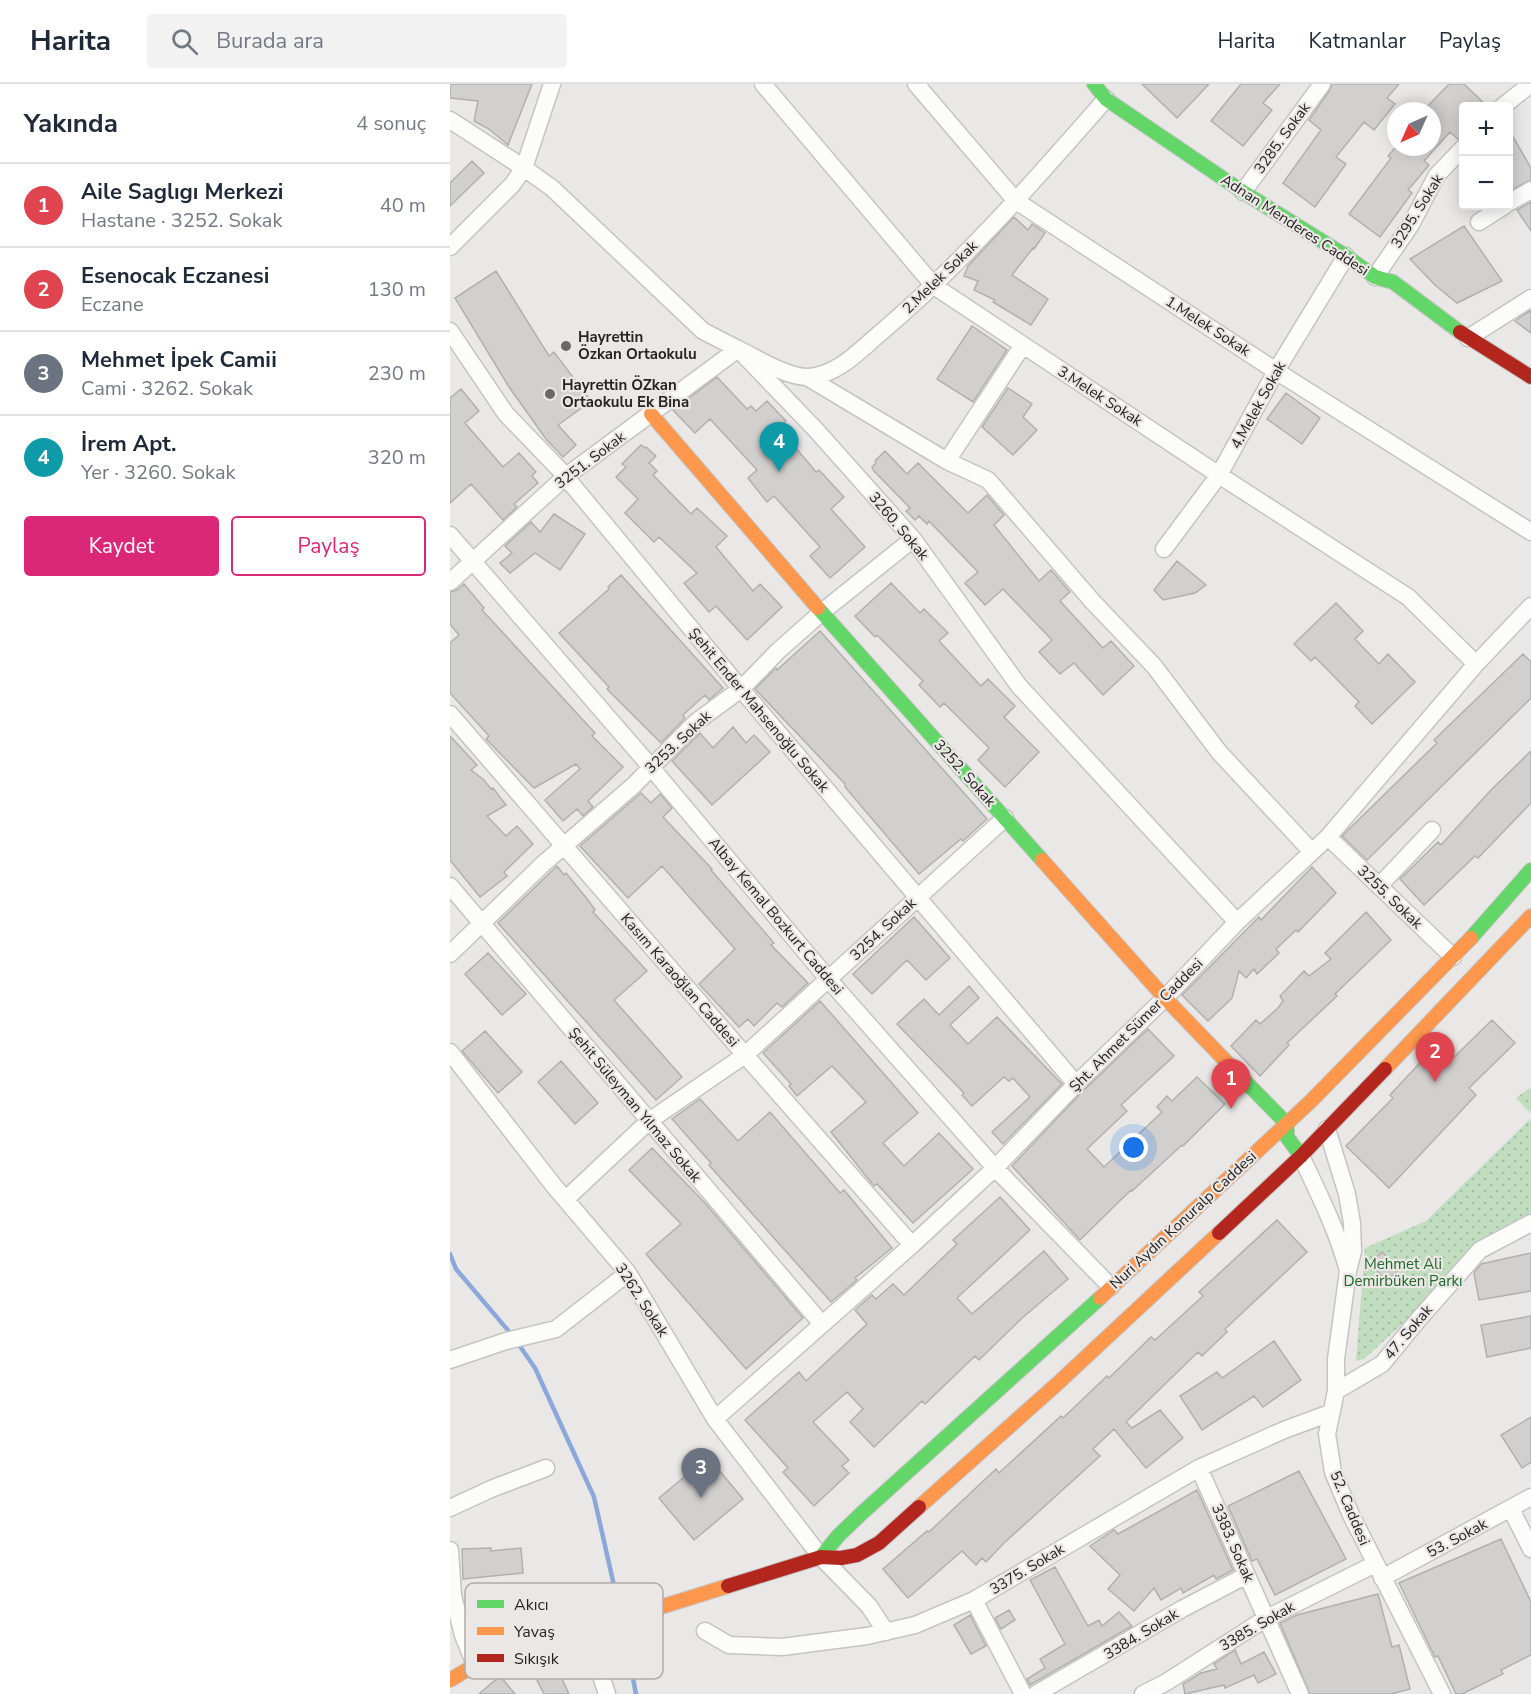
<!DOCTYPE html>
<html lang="tr">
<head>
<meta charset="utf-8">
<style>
	body { margin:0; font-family:"Nunito Sans",sans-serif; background:#f2f2f3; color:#1f2937 }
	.controls { position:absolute; right:18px; top:18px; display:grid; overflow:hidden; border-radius:6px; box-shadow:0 3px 15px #0003 }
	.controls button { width:54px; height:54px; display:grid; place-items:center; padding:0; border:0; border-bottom:2px solid #e0e1e3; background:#fff; color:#1f2937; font:30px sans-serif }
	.compass { position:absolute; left:937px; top:18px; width:54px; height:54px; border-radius:50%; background:#fff; box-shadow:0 3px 15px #0003; rotate:225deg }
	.you { position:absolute; left:684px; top:1064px; width:21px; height:21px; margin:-15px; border:4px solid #fff; border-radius:50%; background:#1a73e8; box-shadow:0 0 0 9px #1a73e833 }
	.badge { display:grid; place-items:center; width:39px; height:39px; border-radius:50%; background:#db2777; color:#fff; font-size:20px; font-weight:700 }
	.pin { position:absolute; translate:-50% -50px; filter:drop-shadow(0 2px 3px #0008) }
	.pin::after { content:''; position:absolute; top:32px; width:21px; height:18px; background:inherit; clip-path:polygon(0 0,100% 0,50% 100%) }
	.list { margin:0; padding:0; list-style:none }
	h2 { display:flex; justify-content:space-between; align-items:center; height:78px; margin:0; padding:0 24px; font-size:26px }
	h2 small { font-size:20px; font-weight:400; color:#747a83 }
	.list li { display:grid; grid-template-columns:39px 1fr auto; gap:18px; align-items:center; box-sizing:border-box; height:84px; padding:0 24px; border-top:2px solid #e0e1e3 }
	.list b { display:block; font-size:22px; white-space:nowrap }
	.list p { margin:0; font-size:20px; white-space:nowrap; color:#747a83 }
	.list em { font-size:20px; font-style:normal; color:#747a83 }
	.actions { display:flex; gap:12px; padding:18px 24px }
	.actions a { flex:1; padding:14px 0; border:2px solid #db2777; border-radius:6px; text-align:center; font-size:21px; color:#db2777 }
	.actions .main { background:#db2777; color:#fff }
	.icon { flex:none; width:33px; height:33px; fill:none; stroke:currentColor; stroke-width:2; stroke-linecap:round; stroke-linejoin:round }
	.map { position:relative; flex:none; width:1081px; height:1610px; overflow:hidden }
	header { display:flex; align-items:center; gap:36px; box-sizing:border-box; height:84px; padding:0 30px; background:#fff; border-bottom:2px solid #e0e1e3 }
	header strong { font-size:28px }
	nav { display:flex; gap:33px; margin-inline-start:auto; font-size:21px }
	.search { width:420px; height:54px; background:#f2f2f3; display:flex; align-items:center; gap:15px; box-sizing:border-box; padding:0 21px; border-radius:6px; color:#747a83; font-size:22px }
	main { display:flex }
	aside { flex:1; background:#fff }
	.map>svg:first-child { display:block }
	.grass { fill:url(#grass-dots) }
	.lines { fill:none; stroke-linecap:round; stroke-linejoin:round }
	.stream { stroke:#8ca8da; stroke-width:4.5 }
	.building { fill:#d2d0cf; stroke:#b2b0af; stroke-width:1.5 }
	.street-casing { stroke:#c6c4c3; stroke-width:19 }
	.fast-casing { stroke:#c6c4c3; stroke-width:16 }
	.slow-casing { stroke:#c6c4c3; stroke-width:16 }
	.jam-casing { stroke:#c6c4c3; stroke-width:16 }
	.street { stroke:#fcfcfb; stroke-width:16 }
	.fast { stroke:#63d668; stroke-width:14 }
	.slow { stroke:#ff974d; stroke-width:14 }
	.jam { stroke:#b3261e; stroke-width:14 }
	.poi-dot { fill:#6a6967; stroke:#ebe7e5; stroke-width:2 }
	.labels { text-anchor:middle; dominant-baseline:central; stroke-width:4.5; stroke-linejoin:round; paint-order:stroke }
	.street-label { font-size:15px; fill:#252423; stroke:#ebe7e5 }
	.poi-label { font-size:15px; font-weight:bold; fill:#252423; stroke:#ebe7e5; text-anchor:start }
	.park-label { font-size:15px; fill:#1c6729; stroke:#ebe7e5 }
	.key { fill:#ebe7e5; stroke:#b0acab; stroke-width:1.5 }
	.key-label { font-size:16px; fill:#252423 }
</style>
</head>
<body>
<header>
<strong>Harita</strong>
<div class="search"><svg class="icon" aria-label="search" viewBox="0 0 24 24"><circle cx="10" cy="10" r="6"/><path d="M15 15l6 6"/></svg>Burada ara</div>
<nav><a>Harita</a><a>Katmanlar</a><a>Paylaş</a></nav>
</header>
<main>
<aside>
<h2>Yakında<small>4 sonuç</small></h2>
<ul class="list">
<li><span class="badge" style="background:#e0444e">1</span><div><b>Aile Saglıgı Merkezi</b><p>Hastane · 3252. Sokak</p></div><em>40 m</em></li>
<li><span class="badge" style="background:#e0444e">2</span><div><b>Esenocak Eczanesi</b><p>Eczane</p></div><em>130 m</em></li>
<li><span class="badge" style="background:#6b7280">3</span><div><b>Mehmet İpek Camii</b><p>Cami · 3262. Sokak</p></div><em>230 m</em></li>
<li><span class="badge" style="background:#0f9aa8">4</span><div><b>İrem Apt.</b><p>Yer · 3260. Sokak</p></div><em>320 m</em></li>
</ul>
<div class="actions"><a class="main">Kaydet</a><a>Paylaş</a></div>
</aside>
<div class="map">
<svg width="1081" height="1610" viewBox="0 0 1081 1610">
	<defs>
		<pattern id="grass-dots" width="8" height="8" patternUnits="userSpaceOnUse" patternTransform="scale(1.5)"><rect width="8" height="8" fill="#c0ddc0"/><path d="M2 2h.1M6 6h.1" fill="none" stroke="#a5bea5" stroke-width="1.8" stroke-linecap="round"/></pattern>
	</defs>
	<rect width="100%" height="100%" fill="#eae8e6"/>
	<!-- grass -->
	<path class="grass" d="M1081 1003V1030L1066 1014Z
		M1081 1034V1142L1025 1173 914 1275 906 1277 915 1164 976 1137Z"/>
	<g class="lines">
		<!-- stream -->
		<path class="stream" d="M0 1170 6 1185 62 1251
			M67 1258 85 1284 144 1413 170 1528
			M173 1542 186 1610"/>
	</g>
	<!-- building -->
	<path class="building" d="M0 0H82L58 61 39 45 24 37 28 17 0 14Z
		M692 0H759L727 34Z
		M791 0H830L813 19 822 26 793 62 761 37Z
		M882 0H949L937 14 945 20 924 46 914 38 886 73 896 80 865 123 833 99 871 46 859 36 880 6Z
		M999 0H1014L1037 22H1014V53L1008 55 1000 48 974 77 979 81 958 106 962 109 930 153 899 130 941 74 938 72 946 63H982V27L976 24Z
		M1059 46 1081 84V96L1059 107Z
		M22 77 34 89 0 122V99Z
		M1081 118V147L1067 126Z
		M564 133 578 146 582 140 595 149 584 165 583 164 562 191 598 215 581 241 543 218 545 216 524 206 528 197 514 192 518 182Z
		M1014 142 1052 197 1007 219 985 201 960 175Z
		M46 187 99 272 104 268 141 317 108 341 126 361 113 373 96 355 59 303 5 214Z
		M1081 226V249L1065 237Z
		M522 242 557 266 523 318 487 295Z
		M267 293 297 325 301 322 306 327 317 317 336 337 329 344 366 388 369 386 394 413 381 425 415 463 380 494 360 472 370 463 324 412 317 418 298 394 307 386 260 335 245 349 223 326Z
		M558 304 582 320 573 333 587 346 563 371 532 343Z
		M11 305 29 327 15 339 53 383 69 369 86 388 82 392 88 399 64 420 67 423 53 436 21 400 0 419V314Z
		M836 309 870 334 852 360 817 335Z
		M191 361 195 364 196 363 206 372 199 379 207 387 203 391 241 430 247 424 277 452 266 463 303 507 310 500 332 523 297 556 266 522 259 528 234 499 247 489 209 453 204 458 175 429 188 415 166 393 176 383 172 380Z
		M435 367 457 390 468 379 518 429 537 411 554 431 544 441 589 497 601 486 620 508 610 517 653 564 661 557 684 582 653 611 624 579 610 590 589 568 602 556 553 505 535 521 515 499 528 488 479 437 477 440 469 432 465 436 456 427 460 424 424 387 422 383 426 379 425 377Z
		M104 430 135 450 110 486 85 469 60 489 50 479 62 469 55 462 81 438 90 448Z
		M727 477 756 501 745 509 713 516 704 506Z
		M171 491 273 604 259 616 255 611 233 631 235 634 211 659 157 605 159 603 109 549 159 505 158 503Z
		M441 499 470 529 474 525 498 549 489 557 531 602 538 595 565 622 554 633 589 668 555 703 528 676 539 664 494 619 490 623 469 601 473 597 427 551 425 553 405 532Z
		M14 500 34 524 32 526 145 649 142 652 173 683 138 717 143 723 133 732 127 725 113 737 95 716 130 685 126 680 84 704 36 655 39 652 0 609V559L9 551 0 540V508L7 506Z
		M886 519 913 547 905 555 929 580 938 570 965 598 922 640 905 622 909 618 865 573 861 577 844 560Z
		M370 547 537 735 513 757 511 755 469 790 395 703V700L305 605 326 584 327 586Z
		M1073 570 1081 578V614L917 776 892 752 987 659 984 656Z
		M283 643 296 659 304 651 320 668 262 721 222 677 250 649 263 664Z
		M0 652 27 681 21 686 34 696 41 705 43 704 56 721 37 732 56 752 67 742 83 760 54 788 57 792 30 813 0 776Z
		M1081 667V719L1028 774 1025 772 974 821 950 795 988 758 991 761 1041 706Z
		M191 709 201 719 210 710 222 724 213 733 262 785 261 786 324 859 321 861 358 899 332 923 327 919 304 942 298 935 289 943 249 900 285 865 212 782 178 814 130 762Z
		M107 782 114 791 116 789 138 816 145 826 143 828 197 887 164 916 232 993 206 1016 48 839Z
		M862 783 886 809 848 848 846 846 826 865 829 869 807 890 804 885 796 894 789 887 782 914 758 937 732 911 809 833 811 836Z
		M916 828 941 856 885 910 887 912 837 959 839 961 810 992 781 962 806 936 810 940 828 924 833 917 830 912 854 887 859 892 881 875 875 869Z
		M464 833 500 874 476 896 457 876 422 910 403 890Z
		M38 869 76 910 52 931 15 890Z
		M519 902 529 914 500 941 518 960 547 933 612 1000 553 1060 542 1048 580 1013 563 994 559 997 554 993 522 1022 512 1011 514 1009 447 940 474 915 489 931Z
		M370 917 468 1029 433 1059 454 1082 489 1049 523 1085 463 1139 427 1100 424 1102 381 1048 416 1018 382 982 347 1012 339 1002 341 1000 313 969Z
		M1042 936 1065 959 1019 1004 1026 1011 939 1104 896 1062 943 1014 940 1011 981 967 996 981Z
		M698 945 724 972 671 1021 677 1027 637 1065 654 1083 712 1028 707 1023 717 1012 722 1017 747 993 775 1020 733 1062 732 1061 682 1107 681 1106 630 1156 562 1082 633 1007Z
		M35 947 72 988 48 1009 12 967Z
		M111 977 148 1019 125 1040 88 998Z
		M250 1015 288 1057 320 1028 390 1109 394 1106 442 1164 405 1194 407 1196 381 1218 259 1081 261 1079 222 1035Z
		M202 1064 255 1119 353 1234 296 1285 196 1170 231 1140 179 1086Z
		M550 1113 580 1146 507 1214 522 1230 594 1167 618 1195 571 1235 529 1276 525 1272 475 1320 472 1317 424 1363 400 1338 413 1325 397 1308 363 1338 399 1376 392 1382 399 1389 364 1422 333 1388 338 1384 295 1336 349 1288 356 1297 417 1240 405 1226 422 1211 426 1215 443 1200 454 1211 507 1160 503 1156Z
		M827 1136 857 1168 775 1245 777 1248 752 1272 748 1268 676 1338 682 1344 710 1326 733 1354 696 1384 664 1345 643 1365 650 1372 554 1459 536 1478 532 1474 526 1481 512 1467 458 1514 433 1485 477 1447 479 1448 546 1385 549 1389 611 1332 613 1334 657 1292 659 1294 701 1253 705 1256 753 1212 749 1208Z
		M932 1168 949 1185 936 1197 920 1179Z
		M1081 1169V1207L1029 1216 1024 1189 1031 1180Z
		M1081 1232V1264L1037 1273 1031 1241Z
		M824 1257 851 1296 813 1323 804 1312 752 1346 730 1312 767 1288 772 1294Z
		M1081 1333V1378L1072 1384 1051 1351Z
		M258 1373 293 1415 244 1456 209 1414Z
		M849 1387 896 1475 825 1511 807 1475 802 1477 778 1422Z
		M747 1406 783 1486 766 1495 764 1491 733 1509 731 1504 711 1516 704 1504 684 1527 658 1505 670 1491 640 1462 664 1446 668 1450Z
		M1051 1455 1081 1518V1571L1051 1586 1053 1590 1012 1610H1006L988 1572 985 1573 949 1499Z
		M41 1464V1467L71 1464 73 1489 13 1495 12 1465Z
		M605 1483 638 1542 649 1536 652 1542 669 1528 682 1542 580 1601 577 1595 595 1584 590 1575 615 1560 580 1496Z
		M928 1510 942 1563 949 1561 960 1605 941 1610H860L830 1539 847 1531Z
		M559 1526 565 1536 551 1545 545 1534Z
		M520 1531 536 1562 521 1570 504 1541Z
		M785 1566 791 1580 814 1568 826 1590 808 1599 804 1591 775 1604 774 1601 735 1610 733 1600 751 1589 767 1585 764 1580Z
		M106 1582 119 1610H94L85 1592Z
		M50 1592 65 1610H29Z"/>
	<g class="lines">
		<defs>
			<path id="street" d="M313 0 484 202 769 391 958 513 1026 580
				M466 0 566 117 826 287 1081 448
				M1053 22 1081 0
				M0 36 74 84 102 104 253 247 288 265 366 346 463 455 569 602 787 838
				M793 108 872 0
				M1058 119 1081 106
				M1029 138 1054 122
				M0 163 62 101 74 84 102 0
				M925 193 960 142 987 91 1014 63
				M0 247 56 330 110 386 291 605 626 1000
				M1018 254 1081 214
				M357 293 497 377 538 396 643 518 704 582 769 668 862 768
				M497 377 573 261
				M0 451 200 682 379 896 545 1084 661 1203
				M714 465 769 391 826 287 896 172
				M0 498 115 393 288 265C307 274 338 294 359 293 387 291 408 268 428 251 512 180 584 97 656 15
				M0 630 295 971 462 1161
				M878 753 1003 873
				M0 802 371 1239
				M929 802 982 746
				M0 870 93 780 184 701 246 638 291 605 328 567 372 528 463 455
				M0 968 104 1102 178 1189 265 1335 371 1473 419 1522 436 1548
				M877 1045 897 1110 902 1139 903 1167 898 1187 886 1275V1307L877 1350 883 1388 901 1431 992 1610
				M851 1072C868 1108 886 1144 897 1183
				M116 1115 199 1037 295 971 555 734
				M0 1276 56 1257 106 1245 178 1189
				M886 1307 932 1280 968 1236 1030 1166 1081 1139
				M265 1335 462 1161 545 1084 626 1000 715 914 787 838 878 753 1026 580 1081 522
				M749 1384 850 1610
				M0 1424 41 1405 96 1384
				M1061 1425 1081 1465
				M0 1466 3 1512 13 1551 25 1581
				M932 1494 1081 1413
				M524 1516 573 1610
				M136 1546 157 1610
				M255 1547 279 1561 332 1563 417 1552 465 1541 524 1516 749 1384 834 1346 880 1329
				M586 1610 732 1525 797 1491
				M693 1610 715 1599 815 1535 925 1480"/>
			<path id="fast" d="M644 0 656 15 793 108 896 172 925 193 943 198 1010 248
				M368 524 592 776
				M1021 854 1081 786
				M792 994 837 1040V1053L851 1072
				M371 1473 388 1452 412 1429 650 1214"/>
			<path id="slow" d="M201 330 368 524
				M592 776 715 914 792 994
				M935 985 1081 832
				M650 1214 861 1017 1021 854
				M469 1423 607 1300 769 1149
				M0 1596 25 1581 278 1502"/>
			<path id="jam" d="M1010 248 1081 293
				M769 1149 851 1072 935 985
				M278 1502 371 1473 391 1474 407 1471 429 1459 469 1423"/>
		</defs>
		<!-- street casing -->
		<use href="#street" class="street-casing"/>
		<!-- fast casing -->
		<use href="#fast" class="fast-casing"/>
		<!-- slow casing -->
		<use href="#slow" class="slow-casing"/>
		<!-- jam casing -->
		<use href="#jam" class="jam-casing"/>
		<!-- street -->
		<use href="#street" class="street"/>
		<!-- fast -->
		<use href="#fast" class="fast"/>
		<!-- slow -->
		<use href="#slow" class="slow"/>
		<!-- jam -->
		<use href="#jam" class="jam"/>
	</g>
	<!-- markers -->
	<g class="poi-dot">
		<circle cx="116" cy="262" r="6"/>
		<circle cx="100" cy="310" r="6"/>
	</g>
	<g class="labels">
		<!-- street labels -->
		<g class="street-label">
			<text transform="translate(832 54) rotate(-54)">3285. Sokak</text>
			<text transform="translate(967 127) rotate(-58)">3295. Sokak</text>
			<text transform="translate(845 141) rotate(33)">Adnan Menderes Caddesi</text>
			<text transform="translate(490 193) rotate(-44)">2.Melek Sokak</text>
			<text transform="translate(758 242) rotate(33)">1.Melek Sokak</text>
			<text transform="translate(650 312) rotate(33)">3.Melek Sokak</text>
			<text transform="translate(808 321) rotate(-61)">4.Melek Sokak</text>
			<text transform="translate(140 376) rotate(-37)">3251. Sokak</text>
			<text transform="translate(449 442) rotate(50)">3260. Sokak</text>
			<text transform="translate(309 626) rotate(50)">Şehit Ender Mahsenoğlu Sokak</text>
			<text transform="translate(228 658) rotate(-43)">3253. Sokak</text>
			<text transform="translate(515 689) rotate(48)">3252. Sokak</text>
			<text transform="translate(940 813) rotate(44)">3255. Sokak</text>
			<text transform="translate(326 832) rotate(50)">Albay Kemal Bozkurt Caddesi</text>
			<text transform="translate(433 845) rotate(-43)">3254. Sokak</text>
			<text transform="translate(230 896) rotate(49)">Kasım Karaoğlan Caddesi</text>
			<text transform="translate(686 941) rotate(-45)">Şht. Ahmet Sümer Caddesi</text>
			<text transform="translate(185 1021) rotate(50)">Şehit Süleyman Yılmaz Sokak</text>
			<text transform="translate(733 1136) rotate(-43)">Nuri Aydın Konuralp Caddesi</text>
			<text transform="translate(192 1216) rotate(57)">3262. Sokak</text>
			<text transform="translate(958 1248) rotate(-50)">47. Sokak</text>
			<text transform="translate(900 1424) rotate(67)">52. Caddesi</text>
			<text transform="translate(1007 1454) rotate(-28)">53. Sokak</text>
			<text transform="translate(783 1459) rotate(66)">3383. Sokak</text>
			<text transform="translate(577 1485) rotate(-31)">3375. Sokak</text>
			<text transform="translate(807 1542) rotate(-30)">3385. Sokak</text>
			<text transform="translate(691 1550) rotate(-31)">3384. Sokak</text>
		</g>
		<!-- poi labels -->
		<g class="poi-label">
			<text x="128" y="253">Hayrettin<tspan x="128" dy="17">Özkan Ortaokulu</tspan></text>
			<text x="112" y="301">Hayrettin ÖZkan<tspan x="112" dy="17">Ortaokulu Ek Bina</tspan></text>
		</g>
		<!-- park labels -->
		<g class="park-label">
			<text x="953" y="1180">Mehmet Ali<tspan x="953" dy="17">Demirbüken Parkı</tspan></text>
		</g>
	</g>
	<!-- legend -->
	<rect x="15" y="1499" width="198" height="96" rx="9" class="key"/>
	<rect x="27" y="1516" width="27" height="8" fill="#63d668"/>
	<rect x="27" y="1543" width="27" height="8" fill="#ff974d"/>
	<rect x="27" y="1570" width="27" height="8" fill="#b3261e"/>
	<g class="key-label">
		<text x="64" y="1526">Akıcı</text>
		<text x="64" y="1553">Yavaş</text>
		<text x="64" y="1580">Sıkışık</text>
	</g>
</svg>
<div class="controls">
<button>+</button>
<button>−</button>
</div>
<svg class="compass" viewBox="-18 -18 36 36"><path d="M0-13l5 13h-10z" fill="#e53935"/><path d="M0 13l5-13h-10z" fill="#747a83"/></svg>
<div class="you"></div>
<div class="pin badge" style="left:781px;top:1025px;background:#e0444e">1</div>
<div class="pin badge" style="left:985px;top:998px;background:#e0444e">2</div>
<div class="pin badge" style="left:251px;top:1414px;background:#6b7280">3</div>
<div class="pin badge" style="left:329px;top:388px;background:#0f9aa8">4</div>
</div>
</main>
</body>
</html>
